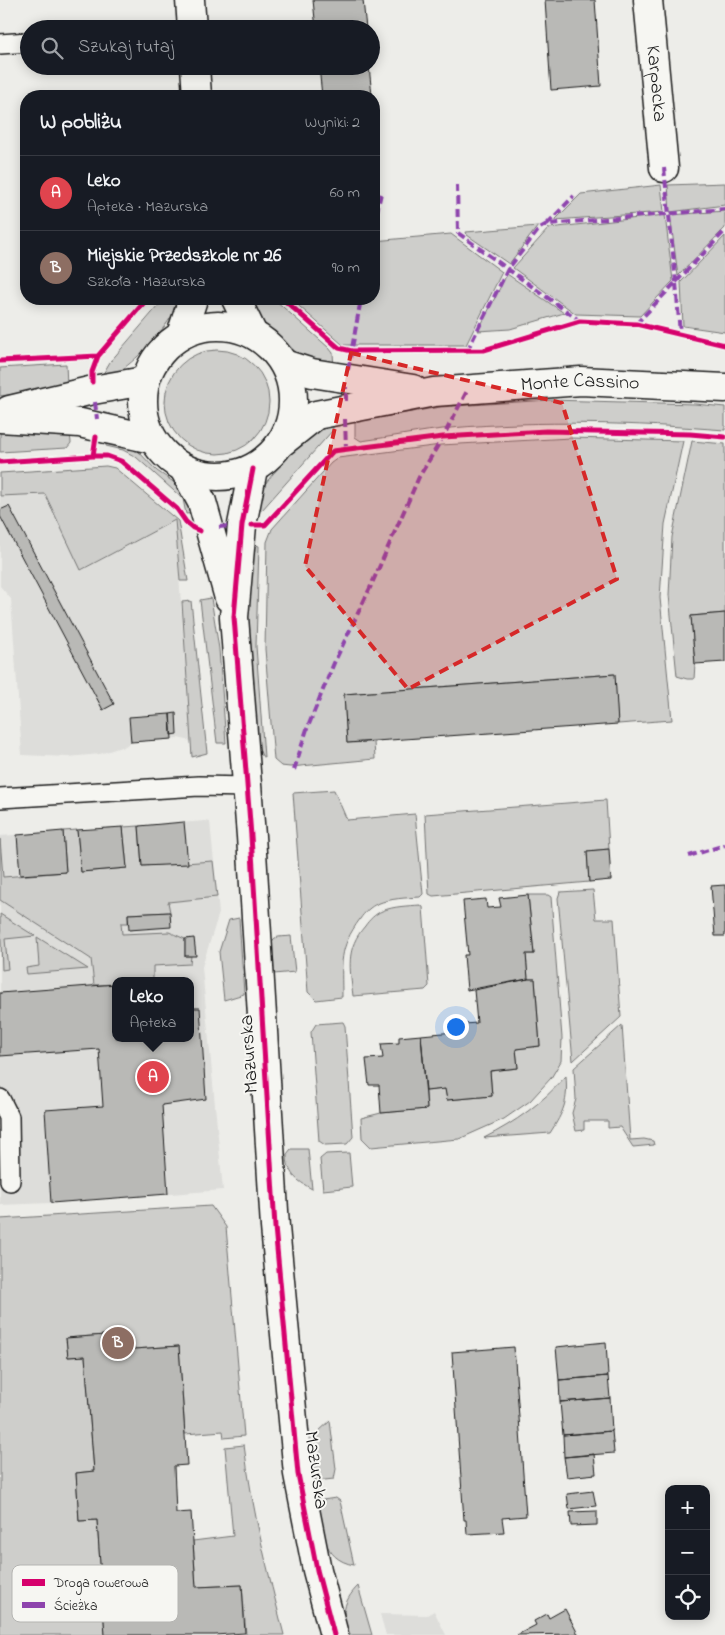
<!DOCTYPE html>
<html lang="pl">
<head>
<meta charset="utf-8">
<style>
	body { margin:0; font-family:"Indie Flower",sans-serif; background:#242831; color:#f1f3f6 }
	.controls { position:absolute; right:15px; bottom:15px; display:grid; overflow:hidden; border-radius:10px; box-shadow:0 2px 12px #0003 }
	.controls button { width:45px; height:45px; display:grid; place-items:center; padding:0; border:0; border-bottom:1px solid #363941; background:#171b24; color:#f1f3f6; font:25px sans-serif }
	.you { position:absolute; left:455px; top:1026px; width:18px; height:18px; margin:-12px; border:4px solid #fff; border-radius:50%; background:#1a73e8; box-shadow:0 0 0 8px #1a73e833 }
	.badge { display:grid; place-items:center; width:32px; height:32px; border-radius:50%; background:#0f766e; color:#fff; font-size:16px; font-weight:700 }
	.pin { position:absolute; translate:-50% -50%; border:2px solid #fff; box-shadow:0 1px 5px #0006 }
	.popup { position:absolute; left:112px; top:977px; width:82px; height:65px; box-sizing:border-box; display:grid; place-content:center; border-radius:10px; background:#171b24; filter:drop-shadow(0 1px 4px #0005); font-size:16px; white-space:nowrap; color:#9ea1a6 }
	.popup b { font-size:19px; color:#f1f3f6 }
	.popup::after { content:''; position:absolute; left:50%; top:100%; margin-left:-10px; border:10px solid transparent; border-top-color:#171b24 }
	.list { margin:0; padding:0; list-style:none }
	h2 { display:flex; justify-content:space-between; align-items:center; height:65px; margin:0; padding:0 20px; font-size:21px }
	h2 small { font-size:16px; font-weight:400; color:#9ea1a6 }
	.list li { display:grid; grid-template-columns:32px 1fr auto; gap:15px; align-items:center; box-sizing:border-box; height:75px; padding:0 20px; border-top:1px solid #363941 }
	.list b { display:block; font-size:19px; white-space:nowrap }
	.list p { margin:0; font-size:16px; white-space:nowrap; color:#9ea1a6 }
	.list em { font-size:16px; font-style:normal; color:#9ea1a6 }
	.icon { flex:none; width:28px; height:28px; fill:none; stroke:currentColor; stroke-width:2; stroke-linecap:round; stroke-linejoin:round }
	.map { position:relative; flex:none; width:725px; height:1635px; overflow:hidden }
	.search { position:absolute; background:#171b24; box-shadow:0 2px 12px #0003; left:20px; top:20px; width:360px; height:55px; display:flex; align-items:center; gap:12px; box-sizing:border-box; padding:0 18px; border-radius:28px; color:#9ea1a6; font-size:19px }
	.panel { position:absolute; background:#171b24; box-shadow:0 2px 12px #0003; left:20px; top:90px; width:360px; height:215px; border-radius:20px }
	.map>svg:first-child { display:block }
	.built { fill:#ddddda; fill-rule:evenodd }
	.green { fill:#cececb; stroke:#757574 }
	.building { fill:#b9b9b6; stroke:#1c1c1c }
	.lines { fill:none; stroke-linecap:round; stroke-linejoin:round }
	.service-casing { stroke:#1c1c1c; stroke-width:22 }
	.minor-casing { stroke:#1c1c1c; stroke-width:31 }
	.tertiary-casing { stroke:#1c1c1c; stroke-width:31 }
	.secondary-casing { stroke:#1c1c1c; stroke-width:31 }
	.service { stroke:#f6f6f2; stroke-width:19 }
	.minor { stroke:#f6f6f2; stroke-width:28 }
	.tertiary { stroke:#f6f6f2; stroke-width:28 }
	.secondary { stroke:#f6f6f2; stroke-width:28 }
	.quiet { stroke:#8e44ad; stroke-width:4; stroke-dasharray:8 4; stroke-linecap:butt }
	.cycleway-casing { stroke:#f6f6f2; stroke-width:8 }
	.cycleway { stroke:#d6006c; stroke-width:5 }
	.marked { fill:#d62828; fill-opacity:0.2; stroke:#d62828; stroke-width:4; stroke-dasharray:10 6; stroke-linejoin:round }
	.labels { text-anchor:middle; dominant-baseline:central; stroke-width:4; stroke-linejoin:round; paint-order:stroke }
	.street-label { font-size:20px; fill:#1c1c1c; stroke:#f6f6f2 }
	.key { fill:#f6f6f2; stroke:#b5b5b2; stroke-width:1 }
	.key-label { font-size:14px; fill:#1c1c1c }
</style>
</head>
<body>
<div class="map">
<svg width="725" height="1635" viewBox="0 0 725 1635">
	<rect width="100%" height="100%" fill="#edede9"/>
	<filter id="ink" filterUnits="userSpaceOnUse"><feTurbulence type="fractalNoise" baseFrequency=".02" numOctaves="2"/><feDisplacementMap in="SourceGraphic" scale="10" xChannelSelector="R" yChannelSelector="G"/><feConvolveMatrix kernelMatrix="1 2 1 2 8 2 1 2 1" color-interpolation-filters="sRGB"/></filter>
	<g filter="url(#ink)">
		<!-- built -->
		<path class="built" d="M45 494 82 570 175 520 191 741 178 738 131 742 122 748 121 747 100 754 68 757 22 755 11 599 0 586V496Z
			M206 821 210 822 219 913 202 967 223 1190 51 1203 0 1205V836ZM116 981H190V1038H116Z
			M434 1611 446 1635H386L380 1614 427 1615Z"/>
		<!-- green -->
		<path class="green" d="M725 183V205L670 212 668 185Z
			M661 185 664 212 555 220 581 194Z
			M725 211V228L678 276 670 215Z
			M665 215 673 281 640 316 576 314 513 268 549 228Z
			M538 226 509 264 467 235 466 232Z
			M451 234 502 272 466 345H343L291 299H374V241Z
			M725 236V332L683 326 681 282Z
			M507 274 564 313 510 329 478 331Z
			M164 299H180C173 321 143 354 124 368 118 373 111 376 104 379L103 374 110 362Z
			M245 299H274L329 348 333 353 334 369 305 360 260 320Z
			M165 402a52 52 0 1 1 104 0a52 52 0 1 1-104 0Z
			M66 364 67 386 62 388 0 396V368Z
			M550 400 695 404 725 407V430C634 423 542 420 451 428 421 431 391 437 361 441L355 437V422L440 407Z
			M333 425V430L262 510 253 509 262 488 272 475 298 446 311 433Z
			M22 431 70 432 71 443 67 448 0 452V433Z
			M106 434 123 441 138 451 157 471 172 481 181 489 194 513 186 514 183 499 136 457 123 450 106 446Z
			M571 438 683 441 665 524 660 598 672 720 618 724 614 674 344 694 347 743 374 742 375 759 290 767 281 766 274 760 265 649 267 542 272 529 331 463 338 458 441 445Z
			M692 441 725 444V613L691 616 695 664 694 679H687L677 676 669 595 672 537Z
			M106 466 115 468 178 521 188 581H180L175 520 81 570 45 494 0 496V473Z
			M251 543 259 546 256 646 264 757 262 756 258 746 247 601Z
			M211 598 219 649 226 743H217L200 600Z
			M191 601 207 753 192 757 182 602Z
			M334 790 347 820 415 814 423 894 420 897C406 898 391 898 377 904 371 906 364 913 360 919 338 949 342 963 342 997L316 1000 308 992 293 793Z
			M606 800 609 849 587 851 589 882 433 896 429 894 425 814Z
			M139 826 142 866 213 861 217 897 168 902 170 912 128 914V923H121L122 934 169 932 185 939V956H191L190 964 153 966V981H116L115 984 94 985 91 959 0 900V839L3 877 66 872 63 831 77 830 81 872 127 868 123 827Z
			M593 890 596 919H614L621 1017 573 1061 558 898 560 892Z
			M528 895H548L551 897 562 1038 561 1061 551 1078 530 1101 504 1119 459 1139 371 1147 362 1138 361 1118 381 1113 427 1109 426 1091 445 1089 447 1100 492 1096 490 1071 518 1068 516 1049 540 1046 535 979H528L526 954H534Z
			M420 905 423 907 429 986 425 990 353 996C350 968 345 949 365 926 369 920 375 914 382 911 394 906 408 906 420 905Z
			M0 914 35 936 5 939 8 969 2 970Z
			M239 918 244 994 224 1000 219 952 229 920Z
			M291 936 295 972 274 974C273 967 268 942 275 938 279 936 286 937 291 936Z
			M37 937 88 969 27 974 26 968 39 966Z
			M343 1022 345 1026 353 1137 347 1144 325 1145 319 1141 311 1032 316 1024Z
			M622 1025 630 1140 644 1139 653 1141 654 1145 633 1147 620 1127 608 1128V1121H584V1130L576 1131 572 1113 576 1099 574 1068Z
			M566 1076C568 1102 564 1111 550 1133L484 1138C516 1122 542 1103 566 1076Z
			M291 1149H308L312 1189C296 1180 287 1174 287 1154Z
			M349 1153 352 1187 323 1190 320 1159 326 1154Z
			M211 1206 226 1227 244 1436 224 1438 223 1431 185 1434 179 1346 119 1350 118 1334 66 1338 68 1357 85 1356 94 1471 76 1473 79 1521 97 1520 105 1635H0V1219Z
			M330 1421 336 1469 334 1479 315 1481 311 1441 319 1431Z
			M244 1445C252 1511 268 1571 284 1635H246L242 1585 196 1587 193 1541 233 1536 225 1447Z
			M336 1498 340 1501 354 1565C321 1559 323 1529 316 1501Z
			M358 1586 372 1635H348C342 1614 342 1602 358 1586Z"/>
		<!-- building -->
		<path class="building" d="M313 0H363L366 29H316Z
			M545 0H595L601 86 551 90Z
			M319 66H369L372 96H322Z
			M9 506 114 704 103 710 0 516V510Z
			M725 613V662L695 664 691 616Z
			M615 674 618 724 347 743 344 694Z
			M176 713 177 734 171 735 170 714Z
			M170 714 172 739 131 742 129 717Z
			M184 822 188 864 142 866 139 826Z
			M123 827 127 868 81 872 77 830Z
			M63 831 66 872 20 875 17 835Z
			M609 849 611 880 589 882 587 851Z
			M725 885V936H715L711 886Z
			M528 895 534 954H526L528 979 467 990 464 955H468L463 901 486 899 487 908 501 907 499 898Z
			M170 912 171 927 129 930 128 914Z
			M194 938 196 956H185V939Z
			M528 979H535L540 1046 516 1049 518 1068 490 1071 492 1096 447 1100 445 1089 426 1091 421 1035 465 1031 464 1024 477 1023 474 990Z
			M116 984V1038H190V1008H200L206 1099 162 1105 168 1194 51 1203 45 1110 103 1106 99 1049 0 1056V993Z
			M421 1035 427 1109 381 1113 379 1085H369L366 1059 383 1058 381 1044 399 1043V1037Z
			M118 1334 119 1350 179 1346 187 1465 174 1466 176 1513 191 1512 196 1587 242 1585 245 1633 215 1635H105L97 1520 79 1521 76 1473 94 1471 85 1356 68 1357 66 1338Z
			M606 1342 608 1376 559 1380 556 1347Z
			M514 1347 526 1516 502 1518 504 1532 467 1534 466 1520H464L452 1352Z
			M608 1376 610 1398 560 1402 559 1380Z
			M610 1398 612 1431 563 1435 560 1402Z
			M612 1431 614 1453 564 1457 563 1435Z
			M594 1454 596 1474 567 1477 564 1457Z
			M593 1491 596 1506 569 1509 567 1494Z
			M597 1511V1525L571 1526 570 1512Z
			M565 1609 578 1634 517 1635 536 1625 534 1621 547 1614 549 1618Z"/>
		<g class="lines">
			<defs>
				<path id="service" d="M0 44 29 42
					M0 798 199 786 247 787
					M0 1099 9 1117 10 1181"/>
				<g id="minor">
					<path id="s1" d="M648 0 664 168"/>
				</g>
				<path id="tertiary" d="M190 0 192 29
					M195 66 197 96
					M236 299 253 334
					M181 335 193 299
					M184 469 202 502 229 598
					M253 469 242 525 234 617 251 836 275 1227 298 1474 317 1570 334 1635"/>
				<g id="secondary">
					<circle cx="218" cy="401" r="75"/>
					<path d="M284 364 312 373 413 389"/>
					<path d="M9 410 93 390 144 381"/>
					<path d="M0 418 80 423 152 439"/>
					<path id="s2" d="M282 442 316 415 434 392 581 381 725 388"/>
				</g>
			</defs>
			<!-- service casing -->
			<use href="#service" class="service-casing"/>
			<!-- minor casing -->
			<use href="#minor" class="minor-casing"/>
			<!-- tertiary casing -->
			<use href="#tertiary" class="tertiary-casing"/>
			<!-- secondary casing -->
			<use href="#secondary" class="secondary-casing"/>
			<!-- service -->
			<use href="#service" class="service"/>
			<!-- minor -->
			<use href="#minor" class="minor"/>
			<!-- tertiary -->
			<use href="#tertiary" class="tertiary"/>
			<!-- secondary -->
			<use href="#secondary" class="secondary"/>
			<!-- quiet -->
			<path class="quiet" d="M664 168 676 282
				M457 185 458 233 580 321
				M547 224 574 196
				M374 225 381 193
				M676 282 725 231
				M636 324 676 282 680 335
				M467 351 508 269 540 228 547 224 725 209
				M348 370 361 299
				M346 401V387
				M95 402 97 419
				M345 419 346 450
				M219 527 231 526
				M294 770 307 729 334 663 370 588 419 477 443 437 468 389
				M689 856 725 845"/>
			<defs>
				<path id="cycleway" d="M283 299 339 348 352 351 484 350 580 321 636 324 725 345
					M0 361 98 356
					M92 382V372L98 356 147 299
					M93 456H107L121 461 177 509 186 522 193 528 200 531
					M0 462 93 456 96 437
					M253 469 242 525 234 617 251 836 275 1227 298 1474 317 1570 334 1635
					M252 525H265L333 451 443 437 546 431 690 434 725 437"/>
			</defs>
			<!-- cycleway casing -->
			<use href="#cycleway" class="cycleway-casing"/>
			<!-- cycleway -->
			<use href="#cycleway" class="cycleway"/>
		</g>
	</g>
	<!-- marked area -->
	<path class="marked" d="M351 353 562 403 617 579 408 689 305 566Z"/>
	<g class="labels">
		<!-- street labels -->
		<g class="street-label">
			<text stroke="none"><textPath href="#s1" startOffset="84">Karpacka</textPath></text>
			<text stroke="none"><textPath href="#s2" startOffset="310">Monte Cassino</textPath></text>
			<text transform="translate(250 1054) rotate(-94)">Mazurska</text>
			<text transform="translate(315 1470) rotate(82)">Mazurska</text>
		</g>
	</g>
	<!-- legend -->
	<rect x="12" y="1565" width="166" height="57" rx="8" class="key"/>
	<rect x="22" y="1579" width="23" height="7" fill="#d6006c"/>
	<rect x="22" y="1602" width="23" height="6" fill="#8e44ad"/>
	<g class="key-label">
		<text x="54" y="1587">Droga rowerowa</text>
		<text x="54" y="1610">Ścieżka</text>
	</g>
</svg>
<div class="controls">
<button>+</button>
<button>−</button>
<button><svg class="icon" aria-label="locate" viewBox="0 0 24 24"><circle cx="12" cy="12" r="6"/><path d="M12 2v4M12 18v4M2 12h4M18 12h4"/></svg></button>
</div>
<div class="you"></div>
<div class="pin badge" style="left:153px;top:1077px;background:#e0444e">A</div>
<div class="popup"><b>Leko</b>Apteka</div>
<div class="pin badge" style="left:118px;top:1343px;background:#8d6e63">B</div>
<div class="search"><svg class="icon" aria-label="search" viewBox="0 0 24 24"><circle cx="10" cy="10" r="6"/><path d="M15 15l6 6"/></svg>Szukaj tutaj</div>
<section class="panel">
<h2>W pobliżu<small>Wyniki: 2</small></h2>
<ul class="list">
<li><span class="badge" style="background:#e0444e">A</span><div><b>Leko</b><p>Apteka · Mazurska</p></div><em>60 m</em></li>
<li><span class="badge" style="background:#8d6e63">B</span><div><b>Miejskie Przedszkole nr 26</b><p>Szkoła · Mazurska</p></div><em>90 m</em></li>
</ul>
</section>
</div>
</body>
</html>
